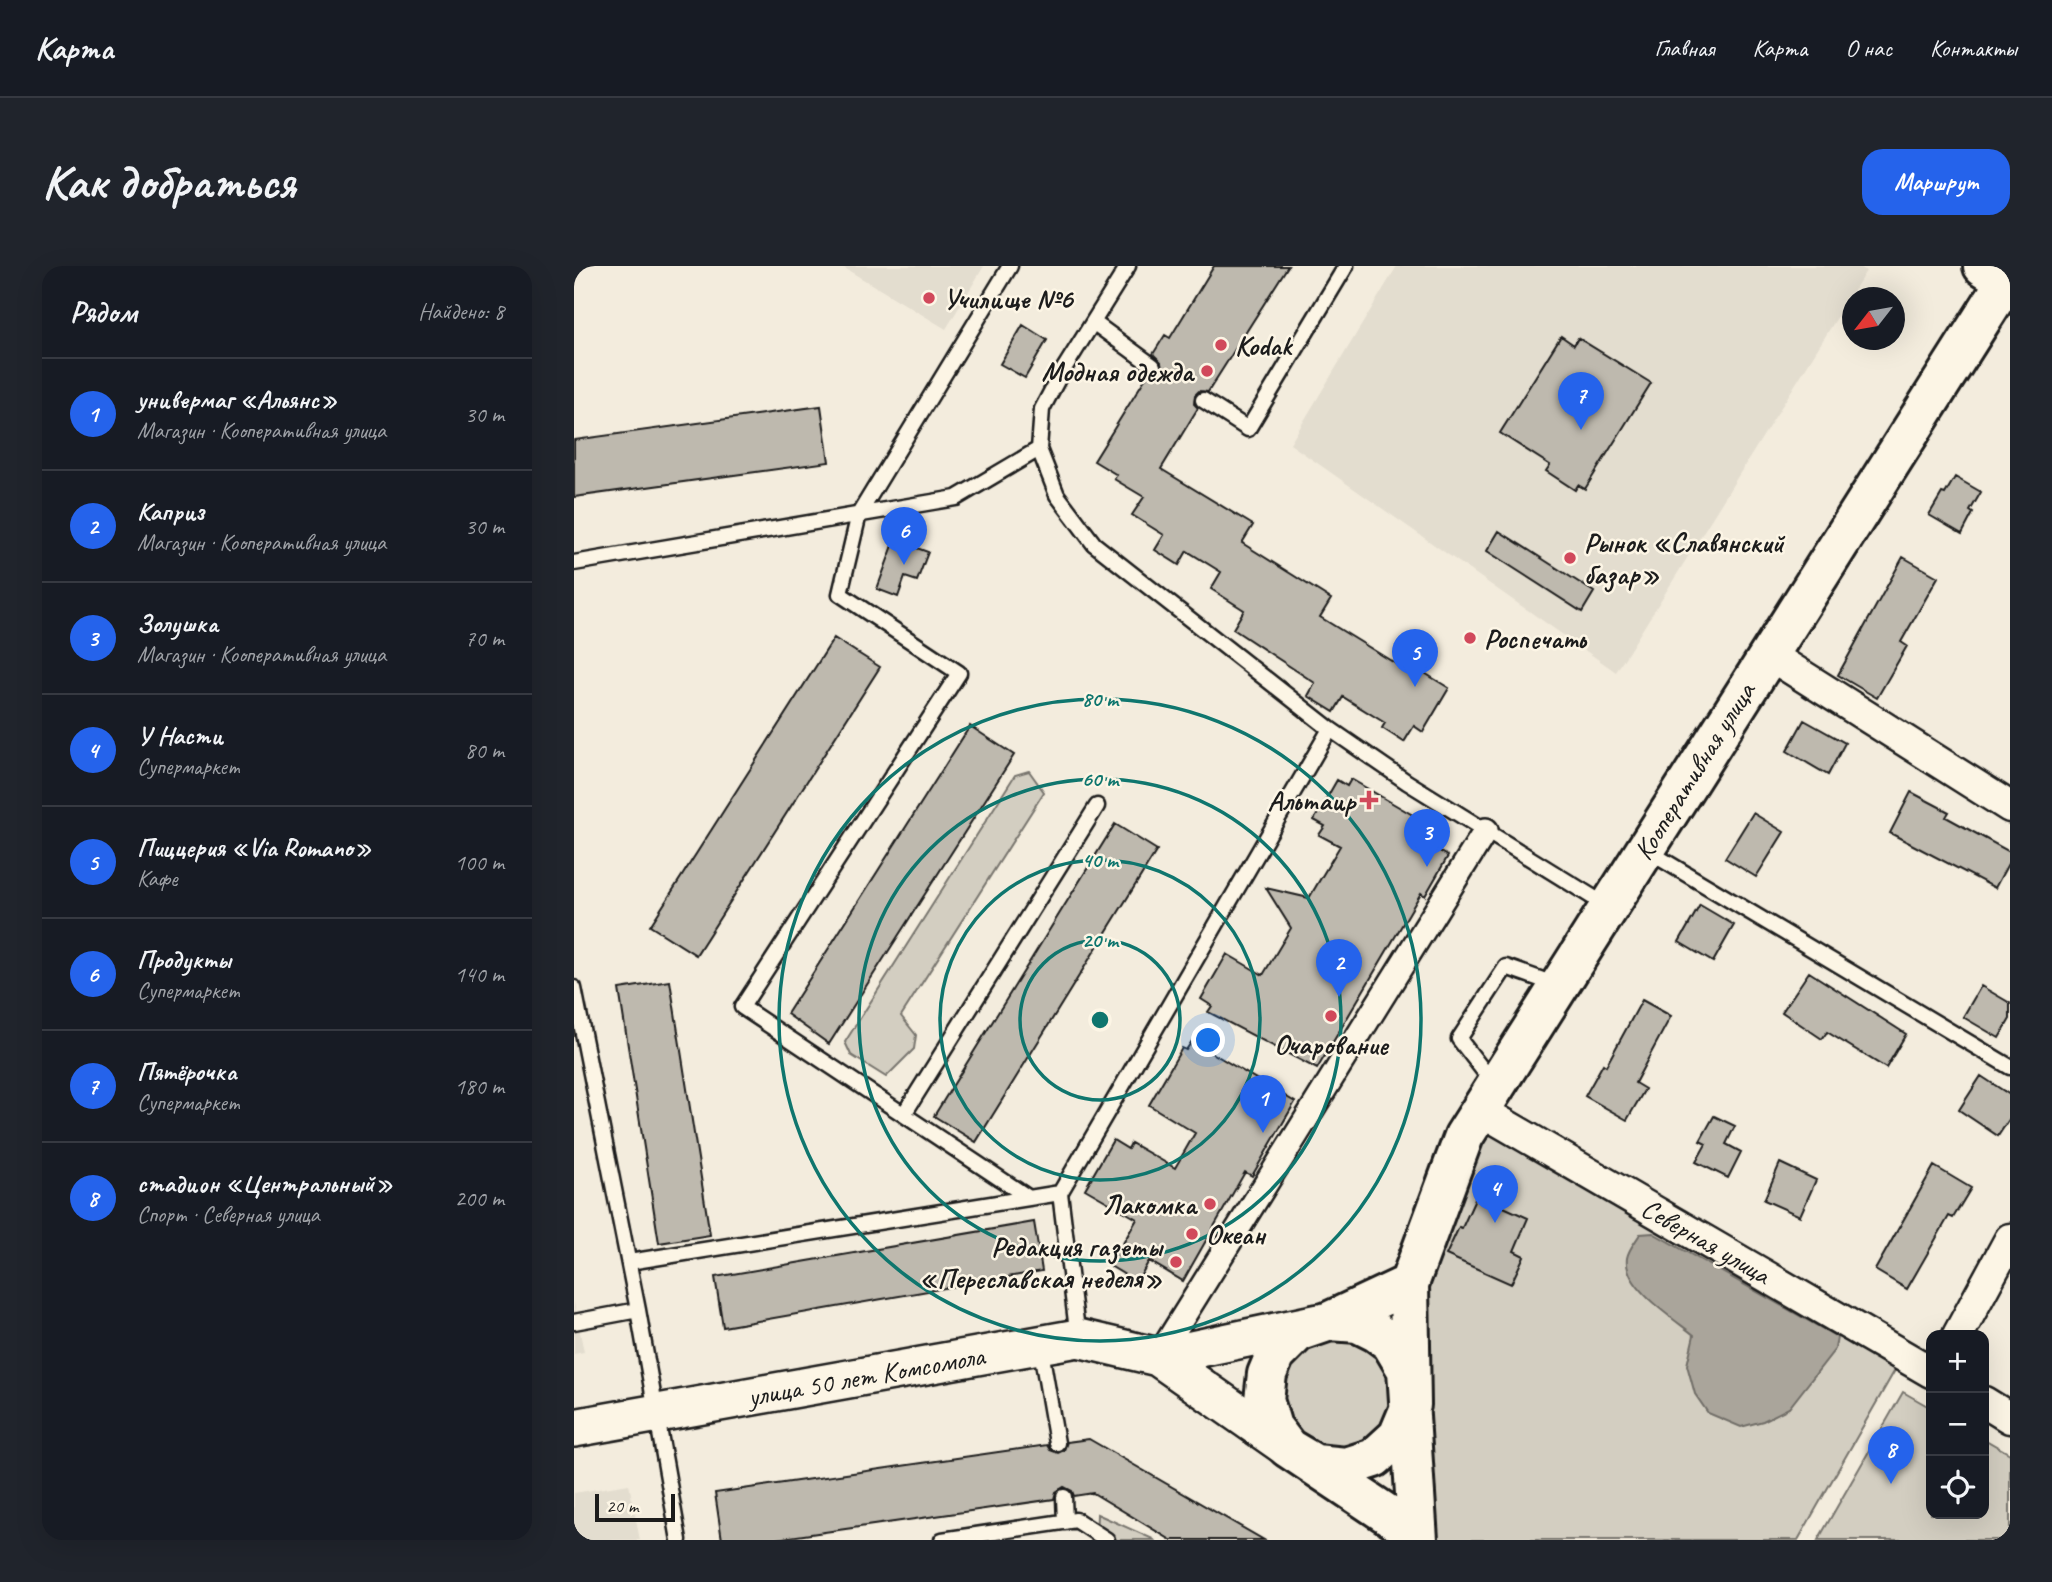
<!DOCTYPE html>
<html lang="ru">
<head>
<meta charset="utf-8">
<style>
	body { margin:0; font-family:Caveat,sans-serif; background:#20242c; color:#f1f3f6 }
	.controls { position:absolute; right:21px; bottom:21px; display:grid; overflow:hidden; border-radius:14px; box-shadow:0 7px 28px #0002 }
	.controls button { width:63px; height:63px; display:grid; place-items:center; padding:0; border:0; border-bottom:2px solid #363941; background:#171b24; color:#f1f3f6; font:35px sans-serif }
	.compass { position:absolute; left:1268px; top:21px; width:63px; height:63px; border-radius:50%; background:#171b24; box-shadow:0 7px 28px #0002; rotate:239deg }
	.scale { position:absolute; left:21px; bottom:18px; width:80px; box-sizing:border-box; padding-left:7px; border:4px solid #1c1c1c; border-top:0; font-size:19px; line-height:24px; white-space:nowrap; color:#1c1c1c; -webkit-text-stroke:5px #fcf5e5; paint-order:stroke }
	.you { position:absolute; left:635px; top:775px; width:24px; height:24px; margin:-18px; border:5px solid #fff; border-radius:50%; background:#1a73e8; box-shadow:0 0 0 10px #1a73e833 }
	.badge { display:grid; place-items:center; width:46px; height:46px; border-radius:50%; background:#2563eb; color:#fff; font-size:23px; font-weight:700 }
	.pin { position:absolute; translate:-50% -58px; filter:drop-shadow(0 2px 4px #0008) }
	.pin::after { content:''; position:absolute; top:37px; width:24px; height:21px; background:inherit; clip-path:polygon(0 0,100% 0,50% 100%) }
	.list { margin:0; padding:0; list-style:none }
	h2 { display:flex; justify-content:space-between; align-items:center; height:91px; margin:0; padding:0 28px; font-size:30px }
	h2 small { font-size:23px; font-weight:400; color:#9ea1a6 }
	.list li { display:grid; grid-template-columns:46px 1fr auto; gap:21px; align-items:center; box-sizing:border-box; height:112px; padding:0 28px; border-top:2px solid #363941 }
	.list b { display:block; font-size:26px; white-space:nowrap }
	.list p { margin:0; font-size:23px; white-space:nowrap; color:#9ea1a6 }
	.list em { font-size:23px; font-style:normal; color:#9ea1a6 }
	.icon { flex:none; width:38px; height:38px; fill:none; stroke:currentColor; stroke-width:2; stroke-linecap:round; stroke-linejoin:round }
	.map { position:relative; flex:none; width:1436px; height:1274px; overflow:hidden; border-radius:21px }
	header { display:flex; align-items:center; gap:42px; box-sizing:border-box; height:98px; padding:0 35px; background:#171b24; border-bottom:2px solid #363941 }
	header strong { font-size:33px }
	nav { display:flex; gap:38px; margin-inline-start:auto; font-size:24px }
	.intro { display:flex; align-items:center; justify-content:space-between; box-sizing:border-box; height:168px; padding:0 42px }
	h1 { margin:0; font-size:49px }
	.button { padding:18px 32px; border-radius:21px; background:#2563eb; color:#fff; font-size:24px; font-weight:700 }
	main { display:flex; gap:42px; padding:0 42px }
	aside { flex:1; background:#171b24; border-radius:21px; box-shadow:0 7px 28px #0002 }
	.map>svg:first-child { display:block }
	.built { fill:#e3ddcf }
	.green { fill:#d3cec1; stroke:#78756e; stroke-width:2 }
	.water { fill:#aaa59b; stroke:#716e68; stroke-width:2 }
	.building { fill:#beb9ae; stroke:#1c1c1c; stroke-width:2 }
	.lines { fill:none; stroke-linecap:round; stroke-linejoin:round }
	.service-casing { stroke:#1c1c1c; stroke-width:19 }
	.pedestrian-casing { stroke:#1c1c1c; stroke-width:28 }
	.minor-casing { stroke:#1c1c1c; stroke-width:35 }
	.tertiary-casing { stroke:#1c1c1c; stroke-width:42 }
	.secondary-casing { stroke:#1c1c1c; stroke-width:44 }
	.service { stroke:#fcf5e5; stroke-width:14 }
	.pedestrian { stroke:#fcf5e5; stroke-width:23 }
	.minor { stroke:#fcf5e5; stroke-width:30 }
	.tertiary { stroke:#fcf5e5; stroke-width:37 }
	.secondary { stroke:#fcf5e5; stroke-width:38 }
	.ring { fill:none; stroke:#0f766e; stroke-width:3.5 }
	.poi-dot { fill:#d1495b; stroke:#fcf5e5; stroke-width:2.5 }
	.labels { text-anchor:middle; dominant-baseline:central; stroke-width:5; stroke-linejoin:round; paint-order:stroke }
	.poi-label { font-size:28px; font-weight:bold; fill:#1c1c1c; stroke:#fcf5e5; text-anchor:start }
	.street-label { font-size:28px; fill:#1c1c1c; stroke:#fcf5e5 }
	.centre { fill:#0f766e; stroke:#fcf5e5; stroke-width:3.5 }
	.ring-label { font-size:21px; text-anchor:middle; font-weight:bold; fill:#0f766e; stroke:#fcf5e5; stroke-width:5; stroke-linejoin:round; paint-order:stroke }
</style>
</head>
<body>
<header>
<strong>Карта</strong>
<nav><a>Главная</a><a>Карта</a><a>О нас</a><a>Контакты</a></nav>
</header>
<div class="intro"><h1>Как добраться</h1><a class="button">Маршрут</a></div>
<main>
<aside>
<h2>Рядом<small>Найдено: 8</small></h2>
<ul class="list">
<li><span class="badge">1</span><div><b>универмаг «Альянс»</b><p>Магазин · Кооперативная улица</p></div><em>30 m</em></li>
<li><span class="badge">2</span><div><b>Каприз</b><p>Магазин · Кооперативная улица</p></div><em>30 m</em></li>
<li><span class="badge">3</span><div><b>Золушка</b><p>Магазин · Кооперативная улица</p></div><em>70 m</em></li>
<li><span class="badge">4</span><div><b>У Насти</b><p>Супермаркет</p></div><em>80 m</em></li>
<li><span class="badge">5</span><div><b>Пиццерия «Via Romano»</b><p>Кафе</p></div><em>100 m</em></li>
<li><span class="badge">6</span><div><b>Продукты</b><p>Супермаркет</p></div><em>140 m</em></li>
<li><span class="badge">7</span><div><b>Пятёрочка</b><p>Супермаркет</p></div><em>180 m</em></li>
<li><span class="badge">8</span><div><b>стадион «Центральный»</b><p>Спорт · Северная улица</p></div><em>200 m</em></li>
</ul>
</aside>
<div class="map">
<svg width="1436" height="1274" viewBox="0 0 1436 1274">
	<rect width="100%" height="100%" fill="#f3ecdd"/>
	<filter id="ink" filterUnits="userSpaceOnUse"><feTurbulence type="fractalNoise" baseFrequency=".0143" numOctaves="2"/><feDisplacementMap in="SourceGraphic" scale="14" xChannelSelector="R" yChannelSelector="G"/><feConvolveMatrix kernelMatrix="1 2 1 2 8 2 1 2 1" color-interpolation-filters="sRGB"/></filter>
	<g filter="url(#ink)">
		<!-- built -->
		<path class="built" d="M267 0H410L372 63Z
			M823 0H1285L1292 5 1042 406 716 178Z
			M0 1036 10 1086 0 1088Z
			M55 1218 66 1274H0V1227Z"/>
		<!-- green -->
		<path class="green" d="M455 505 470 526 327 750 342 769 340 783 312 811 277 789 271 776 441 509Z
			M911 857 1325 1097 1224 1274H855L846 1019Z
			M757 1060 813 1081 831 1141 766 1197 703 1159 706 1092Z
			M1329 1126 1357 1142V1248H1410V1173L1436 1188V1274H1244Z
			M523 1248 579 1273 580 1274H522Z"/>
		<!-- water -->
		<path class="water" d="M1079 967 1263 1071 1261 1083 1215 1142 1189 1155 1167 1161 1134 1147 1121 1128 1113 1099 1120 1069C1100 1053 1049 1021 1053 992 1054 984 1062 975 1066 968Z"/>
		<!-- building -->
		<path class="building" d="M640 0H714L634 126 625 125 621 129 620 138 624 142 587 203 679 259 668 277 757 333 746 351 840 409 844 403 875 422 849 466 840 460 830 476 808 462 811 457 769 431 760 446 734 430 741 417 659 363 670 344 637 323 647 306 613 285 605 299 581 284 590 269 558 249 570 231 540 213 543 209 520 195 574 108 582 109 587 105V96L579 88 591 69 596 72Z
			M449 59 473 74 451 112 426 98Z
			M987 70 1000 79 1004 72 1077 117 1011 223 1004 219 1001 224 972 205 976 199 926 167Z
			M247 140 255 196 0 231V174Z
			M1381 211 1407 226 1396 245 1399 247 1388 268 1355 249 1368 227 1371 228Z
			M925 265 1020 326 1008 346 913 285Z
			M321 274 354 286 343 315 331 311 324 331 303 323Z
			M1329 291 1364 311 1327 376 1333 380 1303 432 1264 409Z
			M260 372 306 401 122 689 76 660Z
			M1230 454 1271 477 1254 509 1213 485Z
			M396 460 440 489 255 778 213 748Z
			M777 513 849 555 845 561 854 567 850 576 874 590 851 630 847 627 743 803 634 746 638 740 627 733 653 688 689 709 717 662 692 622 735 632 766 580 745 569 751 560 740 554 763 514 773 520Z
			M1337 526 1375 546 1372 551 1436 586V594L1421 622 1316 567Z
			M1179 547 1210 566 1182 611 1151 592Z
			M541 558 583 584 402 876 360 850Z
			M1126 639 1160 659 1139 696 1105 676Z
			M1235 706 1332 768 1312 802 1253 766 1248 773 1208 746Z
			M96 715 136 969 85 977 45 723Z
			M1407 720 1436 737V753L1425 772 1389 751Z
			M1068 734 1097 750 1061 817 1071 823 1053 854 1011 830 1029 798 1032 800Z
			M618 775 721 836 678 910 671 906 609 1015 575 995 563 1016 536 1000 563 953 511 923 539 874 554 883 557 877 601 902 621 867 575 839 608 782 612 784Z
			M1407 810 1436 829V852L1424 870 1385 844Z
			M1140 850 1161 860 1152 878 1167 886 1154 912 1122 896 1132 878 1126 875Z
			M1206 897 1242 914 1226 950 1190 934Z
			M1360 900 1397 922 1379 952 1375 950 1333 1023 1301 1004Z
			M903 929 954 952 940 985 950 990 937 1018 872 989 885 961 888 962Z
			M460 956 468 1005 149 1061 141 1011Z
			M515 1173 690 1274H597L519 1227 500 1230 498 1225 490 1221 482 1226 480 1233 195 1274H148L141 1227 473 1179 476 1184 484 1187 490 1184 493 1176Z"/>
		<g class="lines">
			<defs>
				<path id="service" d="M436 0 285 248 266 328 385 407 168 741 455 932
					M554 0 486 109 468 143 465 183 483 229 520 278 756 463 833 516 1033 640
					M519 56 579 100
					M629 134 674 163 772 0
					M0 297 382 232 465 183
					M1072 584 1436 801
					M0 722 64 1044 105 1274
					M919 817 885 773 932 701 983 719
					M330 848 523 540
					M486 927 756 463
					M55 996 486 927 504 1072
					M0 1056 64 1044
					M466 1079 483 1177
					M490 1231 491 1256
					M368 1274 502 1254 533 1274"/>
				<path id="pedestrian" d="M584 1091 912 564"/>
				<path id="minor" d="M1194 388 1436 541
					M906 844 1357 1106
					M1384 1069 1436 973
					M1410 1136 1436 1152"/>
				<path id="tertiary" d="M584 1091 744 1057
					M0 1162 504 1072 584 1091 714 1182"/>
				<path id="secondary" d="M835 1018 756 1055 724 1066 701 1089 693 1108 690 1134 698 1161 714 1182 843 1268
					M756 1055 784 1057 802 1066 817 1077 833 1104 844 1274
					M714 1182 741 1198 772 1201 800 1192 824 1170 837 1139 835 1018 890 870 1432 15 1409 0"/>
			</defs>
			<!-- service casing -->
			<use href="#service" class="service-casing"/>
			<!-- pedestrian casing -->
			<use href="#pedestrian" class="pedestrian-casing"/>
			<!-- minor casing -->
			<use href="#minor" class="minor-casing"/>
			<!-- tertiary casing -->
			<use href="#tertiary" class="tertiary-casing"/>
			<!-- secondary casing -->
			<use href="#secondary" class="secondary-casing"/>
			<!-- service -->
			<use href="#service" class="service"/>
			<!-- pedestrian -->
			<use href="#pedestrian" class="pedestrian"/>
			<!-- minor -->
			<use href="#minor" class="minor"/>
			<!-- tertiary -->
			<use href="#tertiary" class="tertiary"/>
			<!-- secondary -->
			<use href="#secondary" class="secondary"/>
		</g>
	</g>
	<!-- distance rings -->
	<g class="ring">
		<circle cx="526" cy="754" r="80"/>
		<circle cx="526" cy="754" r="160"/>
		<circle cx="526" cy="754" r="241"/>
		<circle cx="526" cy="754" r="321"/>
	</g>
	<!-- markers -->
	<g class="poi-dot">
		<circle cx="355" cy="32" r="7"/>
		<circle cx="647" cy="79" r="7"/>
		<circle cx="633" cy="105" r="7"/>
		<circle cx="996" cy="292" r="7"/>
		<circle cx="896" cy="372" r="7"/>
		<path d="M791.5 523.5h7v7h7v7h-7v7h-7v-7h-7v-7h7z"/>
		<circle cx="757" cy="750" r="7"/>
		<circle cx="636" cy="938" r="7"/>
		<circle cx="618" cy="968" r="7"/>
		<circle cx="602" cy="996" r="7"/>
	</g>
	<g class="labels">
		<!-- poi labels -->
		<g class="poi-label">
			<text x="369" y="32">Училище №6</text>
			<text x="661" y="79">Kodak</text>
			<text x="619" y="105" text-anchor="end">Модная одежда</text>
			<text x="1010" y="276">Рынок «Славянский<tspan x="1010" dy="32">базар»</tspan></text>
			<text x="910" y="372">Роспечать</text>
			<text x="781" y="534" text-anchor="end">Альтаир</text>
			<text x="757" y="778" text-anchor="middle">Очарование</text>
			<text x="622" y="938" text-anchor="end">Лакомка</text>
			<text x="632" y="968">Океан</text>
			<text x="588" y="980" text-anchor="end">Редакция газеты<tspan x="588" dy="32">«Переславская неделя»</tspan></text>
		</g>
		<!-- street labels -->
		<g class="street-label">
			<text transform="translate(1120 505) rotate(-58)">Кооперативная улица</text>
			<text transform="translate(1132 975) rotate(30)">Северная улица</text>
			<text transform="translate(292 1110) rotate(-10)">улица 50 лет Комсомола</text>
		</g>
	</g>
	<circle cx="526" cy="754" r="10" class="centre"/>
	<g class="ring-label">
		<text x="526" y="440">80 m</text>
		<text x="526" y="520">60 m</text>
		<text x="526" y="601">40 m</text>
		<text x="526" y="681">20 m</text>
	</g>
</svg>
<div class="controls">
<button>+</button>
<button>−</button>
<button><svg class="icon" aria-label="locate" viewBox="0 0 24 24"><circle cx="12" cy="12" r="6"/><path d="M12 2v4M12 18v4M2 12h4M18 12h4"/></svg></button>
</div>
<svg class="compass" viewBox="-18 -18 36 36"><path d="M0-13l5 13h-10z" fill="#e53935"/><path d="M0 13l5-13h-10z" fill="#9ea1a6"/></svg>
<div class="scale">20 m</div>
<div class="you"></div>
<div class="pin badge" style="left:689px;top:867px">1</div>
<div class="pin badge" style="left:765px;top:731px">2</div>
<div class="pin badge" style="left:853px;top:601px">3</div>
<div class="pin badge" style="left:921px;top:957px">4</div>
<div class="pin badge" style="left:841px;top:421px">5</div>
<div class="pin badge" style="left:330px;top:299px">6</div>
<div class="pin badge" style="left:1007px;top:164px">7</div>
<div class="pin badge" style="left:1317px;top:1218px">8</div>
</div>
</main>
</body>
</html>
